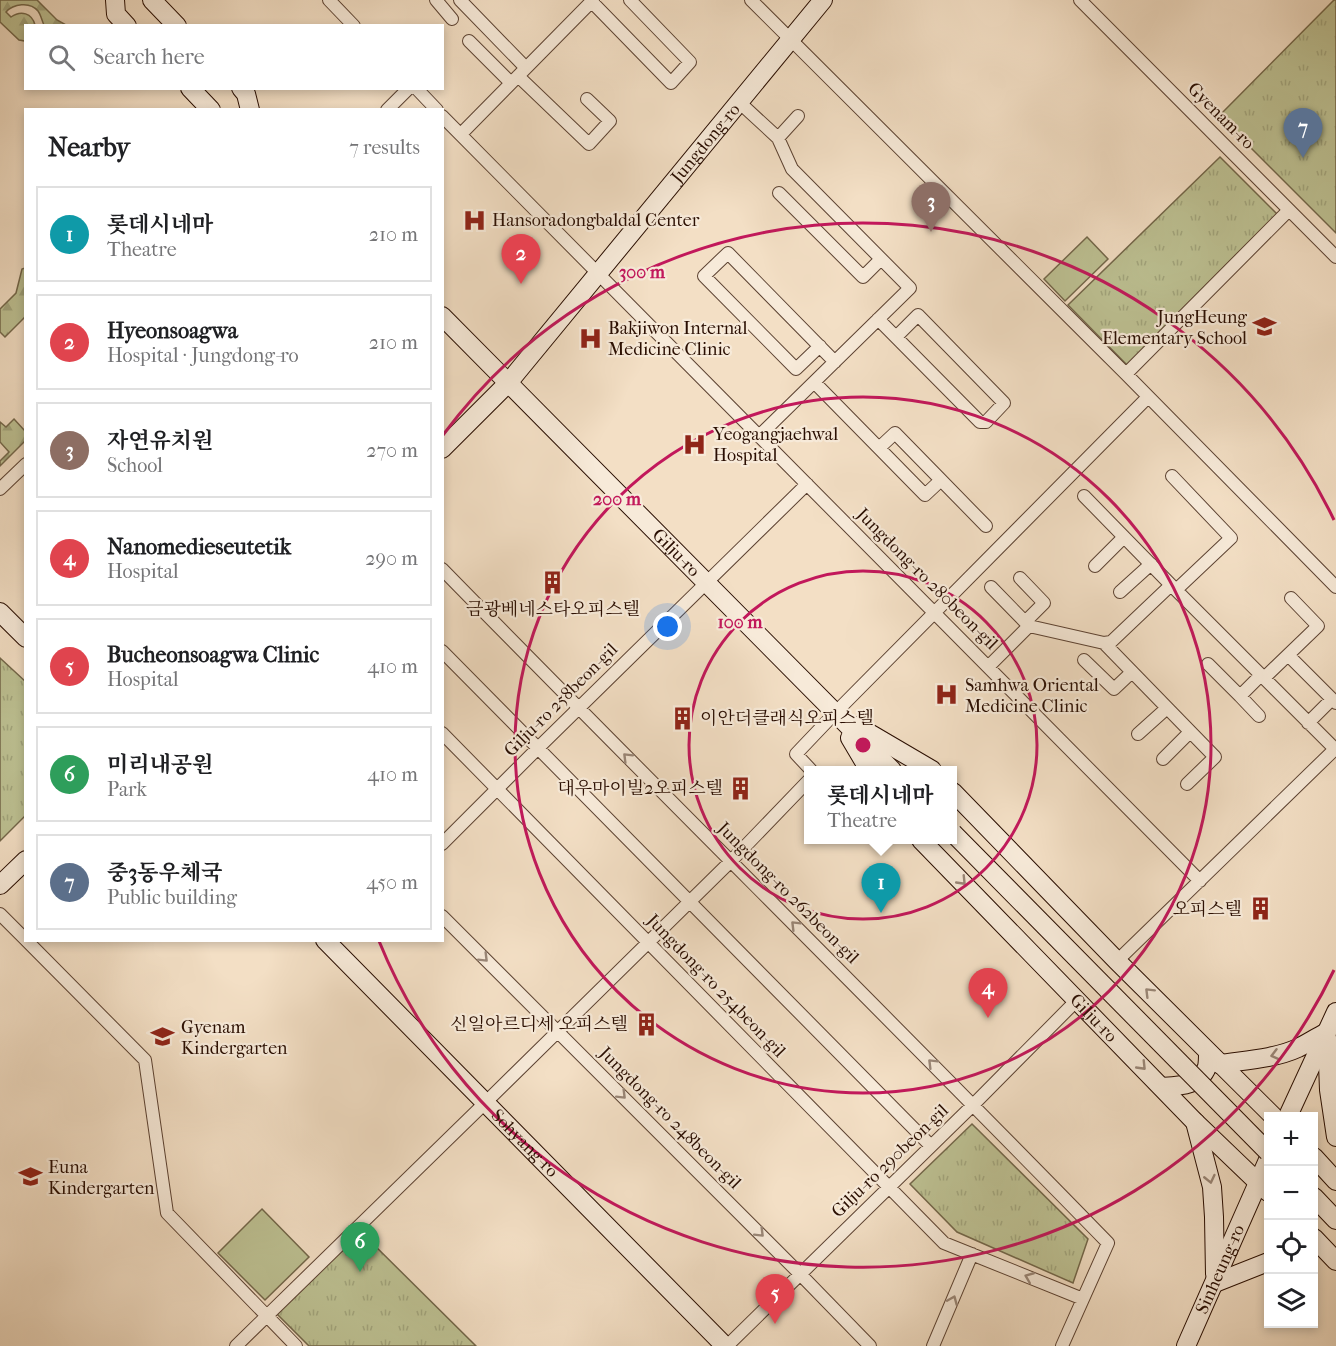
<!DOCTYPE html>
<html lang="en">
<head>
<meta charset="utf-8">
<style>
	body { margin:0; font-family:"IM FELL French Canon","Noto Serif KR",serif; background:#f2f2f2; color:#202124 }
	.controls { position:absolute; right:18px; bottom:18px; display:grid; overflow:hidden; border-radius:0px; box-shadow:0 3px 9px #0003 }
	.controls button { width:54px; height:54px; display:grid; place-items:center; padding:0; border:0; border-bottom:2px solid #e0e0e0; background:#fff; color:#202124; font:30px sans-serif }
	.you { position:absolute; left:668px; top:627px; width:21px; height:21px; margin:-15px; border:4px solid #fff; border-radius:50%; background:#1a73e8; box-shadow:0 0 0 9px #1a73e833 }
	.badge { display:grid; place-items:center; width:39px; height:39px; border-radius:50%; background:#b45309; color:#fff; font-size:20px; font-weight:700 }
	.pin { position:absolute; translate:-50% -50px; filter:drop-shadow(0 2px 3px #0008) }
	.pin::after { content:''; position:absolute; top:32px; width:21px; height:18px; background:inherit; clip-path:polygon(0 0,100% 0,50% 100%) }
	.popup { position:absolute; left:804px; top:766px; width:153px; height:78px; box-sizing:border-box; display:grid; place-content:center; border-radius:0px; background:#fff; filter:drop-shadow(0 2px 4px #0005); font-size:20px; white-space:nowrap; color:#757577 }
	.popup b { font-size:22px; color:#202124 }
	.popup::after { content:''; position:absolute; left:50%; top:100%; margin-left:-12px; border:12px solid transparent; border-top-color:#fff }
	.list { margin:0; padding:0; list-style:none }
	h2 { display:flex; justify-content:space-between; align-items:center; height:78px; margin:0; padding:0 24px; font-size:26px }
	h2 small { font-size:20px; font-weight:400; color:#757577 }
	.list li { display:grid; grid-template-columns:39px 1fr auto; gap:18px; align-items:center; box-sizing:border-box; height:96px; margin:0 12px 12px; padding:0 12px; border:2px solid #e0e0e0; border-radius:0px }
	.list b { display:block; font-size:22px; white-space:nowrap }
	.list p { margin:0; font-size:20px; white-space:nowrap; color:#757577 }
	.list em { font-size:20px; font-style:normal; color:#757577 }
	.icon { flex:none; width:33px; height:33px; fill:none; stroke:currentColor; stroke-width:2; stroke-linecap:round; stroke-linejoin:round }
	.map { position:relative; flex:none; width:1336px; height:1346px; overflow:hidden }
	.search { position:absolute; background:#fff; box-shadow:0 3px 9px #0003; left:24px; top:24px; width:420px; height:66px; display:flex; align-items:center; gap:15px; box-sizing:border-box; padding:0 21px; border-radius:0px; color:#757577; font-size:22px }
	.panel { position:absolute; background:#fff; box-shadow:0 3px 9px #0003; left:24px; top:108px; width:420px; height:834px; border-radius:0px }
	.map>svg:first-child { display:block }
	.forest { fill:url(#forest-firs); stroke:#73674a; stroke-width:1.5 }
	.park { fill:url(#park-tufts); stroke:#73674a; stroke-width:1.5 }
	.pitch { fill:#bdc193; stroke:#73674a; stroke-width:1.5 }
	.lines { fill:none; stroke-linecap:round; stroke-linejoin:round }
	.street-casing { stroke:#5c4232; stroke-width:14 }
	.secondary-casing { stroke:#290d01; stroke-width:20 }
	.street { stroke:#f7ead9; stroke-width:12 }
	.secondary { stroke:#f7ead9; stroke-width:18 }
	.secondary-bridge-casing { stroke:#290d01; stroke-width:20; stroke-linecap:butt }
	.secondary-bridge { stroke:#f7ead9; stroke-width:18 }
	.oneway { stroke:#9a8778 }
	.ring { fill:none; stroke:#c2185b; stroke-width:3 }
	.labels { text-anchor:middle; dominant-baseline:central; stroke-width:4.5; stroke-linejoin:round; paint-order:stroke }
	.street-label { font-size:18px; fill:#290d01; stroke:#f7ead9 }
	.poi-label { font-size:18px; fill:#290d01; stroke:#f7ead9; text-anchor:start }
	.centre { fill:#c2185b; stroke:#f7ead9; stroke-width:3 }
	.ring-label { font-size:18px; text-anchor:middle; font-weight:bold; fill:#c2185b; stroke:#f7ead9; stroke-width:4.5; stroke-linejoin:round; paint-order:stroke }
</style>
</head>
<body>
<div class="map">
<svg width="1336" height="1346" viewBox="0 0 1336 1346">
	<defs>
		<pattern id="forest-firs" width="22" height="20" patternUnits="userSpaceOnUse" patternTransform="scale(1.5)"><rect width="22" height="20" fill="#bdc193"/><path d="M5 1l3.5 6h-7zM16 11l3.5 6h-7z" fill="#a2a57d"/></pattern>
		<pattern id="park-tufts" width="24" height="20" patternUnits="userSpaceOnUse" patternTransform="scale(1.5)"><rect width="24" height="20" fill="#bdc193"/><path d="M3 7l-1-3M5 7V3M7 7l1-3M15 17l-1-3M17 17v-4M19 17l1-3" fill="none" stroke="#a2a57d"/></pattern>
	</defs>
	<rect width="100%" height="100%" fill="#f3dfc5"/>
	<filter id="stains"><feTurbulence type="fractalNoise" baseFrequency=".00333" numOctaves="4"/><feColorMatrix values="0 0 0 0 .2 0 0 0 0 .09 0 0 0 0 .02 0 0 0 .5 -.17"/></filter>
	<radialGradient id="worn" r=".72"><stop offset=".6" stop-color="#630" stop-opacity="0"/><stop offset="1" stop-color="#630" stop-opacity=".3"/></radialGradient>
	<!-- forest -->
	<path class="forest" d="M0 0H37L57 20 66 25H44C42 21 41 15 38 11 30 1 13 4 6 12L11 17C21 10 32 13 35 25L26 26 25 41 19 40 0 22Z
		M25 268V317L5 337 0 332V309L16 293 22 269Z
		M14 419 25 431V441L0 466V461L9 452 0 442V422L6 427Z"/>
	<!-- park -->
	<path class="park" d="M1334 0H1336V233L1219 116Z
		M1220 157 1277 214 1127 365 1068 305Z
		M0 658 26 682 25 816 0 841Z
		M972 1124 1088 1239 1073 1283 957 1232 910 1184Z
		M361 1232 476 1346H309L276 1313Z"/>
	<!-- pitch -->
	<path class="pitch" d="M1087 237 1108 259 1065 301 1044 279Z
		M262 1209 309 1257 265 1300 218 1253Z"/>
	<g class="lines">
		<defs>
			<path id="street" d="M329 0 354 26
				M436 0 452 19
				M460 0 526 68
				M751 0 1126 374 1336 587
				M1080 0 1336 257
				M592 2 671 83 690 62 630 0
				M469 41 511 83
				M518 76 589 144 610 121 587 99
				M416 88 437 110
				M739 102 778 138 792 169 910 288 759 436
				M387 110 409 88
				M442 116 1200 881
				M461 134 593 0
				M778 138 798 116
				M779 193 863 277 881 259
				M878 319 980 422H986L1004 403 918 315 896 337
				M820 346 796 369 704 276 728 253 835 362
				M1126 374 1289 210
				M814 382 925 495 941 480 895 433 879 448
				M1172 476 1231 538 1176 590
				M941 480 986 526
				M0 489 26 464
				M1084 496 1171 585
				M1095 566 1124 537
				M442 569C663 795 888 1017 1108 1243L1062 1346
				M1020 578 1044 603 1025 622
				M991 587 1029 626
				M1120 592 1151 564
				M1104 643 1215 757 1187 784
				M442 651 931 1146
				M1288 655 1336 703
				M1084 660 1114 689 1132 672
				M1208 664 1240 696
				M988 667 1029 626 1104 643 1111 642 1171 585 1335 749
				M1264 678 1318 626 1291 598
				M1259 716 1240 696 1261 675
				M1308 723 1332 699
				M442 733 944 1243 1083 1299
				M1138 734 1167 708
				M1163 759 1190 732
				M811 770 796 754 835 713 1148 397
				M442 844 538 748 807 484
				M0 914 26 940
				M442 916 800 1274 870 1346
				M26 940 145 1060 167 1213 296 1346
				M1117 961 1335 749 1336 750
				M236 1346 485 1103 731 861 809 780
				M727 1346 973 1105 1077 1000
				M933 1346 972 1254"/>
			<g id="secondary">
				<path d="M115 0 116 14 127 26"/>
				<path d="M152 0 177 26"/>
				<path d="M190 88 211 110"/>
				<path d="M241 88 246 94 250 110"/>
				<path id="s1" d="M442 316 892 770"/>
				<path id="s2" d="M442 449 508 383 823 0"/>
				<path d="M0 612 26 638"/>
				<path d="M857 726 932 770"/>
				<path d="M850 738 869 770"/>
				<path d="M953 792 1117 961 1273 1116"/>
				<path id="s3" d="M921 840 1195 1122 1268 1192"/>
				<path d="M0 885 26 860"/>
				<path id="s4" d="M325 940 725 1346"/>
				<path d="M1327 1037 1329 1090 1336 1137"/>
				<path d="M1219 1064C1246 1060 1274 1059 1298 1048 1308 1043 1317 1037 1327 1032"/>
				<path d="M1162 1087C1179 1086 1200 1086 1207 1067 1208 1063 1208 1057 1208 1053"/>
				<path d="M1288 1116 1336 1012"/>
				<path d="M1195 1122 1212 1187 1214 1217 1215 1274"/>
				<path d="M1314 1157 1336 1181"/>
				<path d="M1314 1197 1336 1220"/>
				<path d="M1314 1238 1336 1261"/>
				<path d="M1215 1283 1268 1262"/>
				<path id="s5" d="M1186 1346 1268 1160"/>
			</g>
		</defs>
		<!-- street casing -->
		<use href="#street" class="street-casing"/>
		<!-- secondary casing -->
		<use href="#secondary" class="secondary-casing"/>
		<!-- street -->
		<use href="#street" class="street"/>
		<!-- secondary -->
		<use href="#secondary" class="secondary"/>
		<defs>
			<path id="secondary-bridge" d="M953 833 1268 1152"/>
		</defs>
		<!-- secondary-bridge casing -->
		<use href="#secondary-bridge" class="secondary-bridge-casing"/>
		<!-- secondary-bridge -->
		<use href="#secondary-bridge" class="secondary-bridge"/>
	</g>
	<!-- one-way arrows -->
	<defs><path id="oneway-chevron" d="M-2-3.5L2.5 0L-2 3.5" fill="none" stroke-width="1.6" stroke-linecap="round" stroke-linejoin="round" transform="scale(1.5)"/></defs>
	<g class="oneway">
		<use href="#oneway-chevron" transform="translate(627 757) rotate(-135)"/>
		<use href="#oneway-chevron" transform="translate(962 881) rotate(46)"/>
		<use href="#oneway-chevron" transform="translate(795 925) rotate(-135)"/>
		<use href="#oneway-chevron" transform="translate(484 958) rotate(45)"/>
		<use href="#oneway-chevron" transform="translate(1149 992) rotate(-135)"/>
		<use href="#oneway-chevron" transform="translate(1275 1055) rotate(165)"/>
		<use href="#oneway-chevron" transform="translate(932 1063) rotate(-135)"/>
		<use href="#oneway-chevron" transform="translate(1142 1066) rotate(46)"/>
		<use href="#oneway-chevron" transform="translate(622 1095) rotate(45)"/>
		<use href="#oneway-chevron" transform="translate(1210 1179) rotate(77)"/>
		<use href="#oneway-chevron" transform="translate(760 1233) rotate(45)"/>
		<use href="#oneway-chevron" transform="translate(1029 1277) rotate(-158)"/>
		<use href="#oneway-chevron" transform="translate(953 1300) rotate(-67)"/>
	</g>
	<!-- distance rings -->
	<g class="ring">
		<circle cx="863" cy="745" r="174"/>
		<circle cx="863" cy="745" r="348"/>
		<path d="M1334 970A522 522 0 0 1 379 941M443 435A522 522 0 0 1 1334 520"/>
	</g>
	<!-- icons -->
	<defs>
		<symbol id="hospital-bare" viewBox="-9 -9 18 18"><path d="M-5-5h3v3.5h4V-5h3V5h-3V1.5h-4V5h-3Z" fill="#8f2418" stroke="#f7ead9" stroke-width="2.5" paint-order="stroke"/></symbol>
		<symbol id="school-bare" viewBox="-9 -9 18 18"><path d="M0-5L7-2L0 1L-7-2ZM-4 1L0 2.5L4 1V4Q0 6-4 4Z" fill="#8f2418" stroke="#f7ead9" stroke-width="2.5" paint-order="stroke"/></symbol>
		<symbol id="building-bare" viewBox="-9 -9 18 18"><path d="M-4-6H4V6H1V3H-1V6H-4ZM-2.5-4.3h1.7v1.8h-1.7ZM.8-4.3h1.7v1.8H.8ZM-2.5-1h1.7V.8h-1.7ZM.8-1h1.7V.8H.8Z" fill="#8f2418" stroke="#f7ead9" stroke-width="2.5" paint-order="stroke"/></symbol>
	</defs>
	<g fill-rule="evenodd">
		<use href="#hospital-bare" x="458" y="204" width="33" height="33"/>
		<use href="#school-bare" x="1248" y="310" width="33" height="33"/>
		<use href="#hospital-bare" x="574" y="322" width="33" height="33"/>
		<use href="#hospital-bare" x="678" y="428" width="33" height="33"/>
		<use href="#building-bare" x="536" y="566" width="33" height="33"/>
		<use href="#hospital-bare" x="930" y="678" width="33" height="33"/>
		<use href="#building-bare" x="666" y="702" width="33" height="33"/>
		<use href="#building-bare" x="724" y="772" width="33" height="33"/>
		<use href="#building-bare" x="1244" y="892" width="33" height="33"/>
		<use href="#building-bare" x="630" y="1008" width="33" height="33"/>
		<use href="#school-bare" x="146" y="1020" width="33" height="33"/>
		<use href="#school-bare" x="14" y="1160" width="33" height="33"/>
	</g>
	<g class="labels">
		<!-- street labels -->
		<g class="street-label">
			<text transform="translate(1221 116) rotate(45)">Gyenam-ro</text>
			<text stroke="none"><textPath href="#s2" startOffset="404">Jungdong-ro</textPath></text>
			<text stroke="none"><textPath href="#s1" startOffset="333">Gilju-ro</textPath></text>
			<text transform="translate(927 579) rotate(45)">Jungdong-ro 280beon-gil</text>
			<text transform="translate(561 700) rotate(-45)">Gilju-ro 258beon-gil</text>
			<text transform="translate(788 893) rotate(45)">Jungdong-ro 262beon-gil</text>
			<text transform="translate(716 986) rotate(46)">Jungdong-ro 254beon-gil</text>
			<text stroke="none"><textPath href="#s3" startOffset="248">Gilju-ro</textPath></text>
			<text transform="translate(670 1118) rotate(45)">Jungdong-ro 248beon-gil</text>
			<text stroke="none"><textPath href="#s4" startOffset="285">Sohyang-ro</textPath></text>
			<text transform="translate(890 1161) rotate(-44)">Gilju-ro 290beon-gil</text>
			<text stroke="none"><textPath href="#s5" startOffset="84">Sinheung-ro</textPath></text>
		</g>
		<!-- poi labels -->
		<g class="poi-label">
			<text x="492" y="220">Hansoradongbaldal Center</text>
			<text x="1247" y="317" text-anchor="end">JungHeung<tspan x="1247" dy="21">Elementary School</tspan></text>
			<text x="608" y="328">Bakjiwon Internal<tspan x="608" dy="21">Medicine Clinic</tspan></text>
			<text x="713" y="434">Yeogangjaehwal<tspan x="713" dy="21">Hospital</tspan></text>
			<text x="553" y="609" text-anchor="middle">금광베네스타오피스텔</text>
			<text x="965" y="685">Samhwa Oriental<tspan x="965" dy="21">Medicine Clinic</tspan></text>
			<text x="700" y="718">이안더클래식오피스텔</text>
			<text x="723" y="788" text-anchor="end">대우마이빌2오피스텔</text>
			<text x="1242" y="909" text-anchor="end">오피스텔</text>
			<text x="628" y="1024" text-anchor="end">신일아르디세 오피스텔</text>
			<text x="181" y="1027">Gyenam<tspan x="181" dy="21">Kindergarten</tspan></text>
			<text x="48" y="1167">Euna<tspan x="48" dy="21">Kindergarten</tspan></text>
		</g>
	</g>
	<circle cx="863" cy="745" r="9" class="centre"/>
	<g class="ring-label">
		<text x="642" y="278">300 m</text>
		<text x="617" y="505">200 m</text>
		<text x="740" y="628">100 m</text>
	</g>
	<rect width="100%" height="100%" filter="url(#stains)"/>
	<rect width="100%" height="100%" fill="url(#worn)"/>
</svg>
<div class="controls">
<button>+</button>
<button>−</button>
<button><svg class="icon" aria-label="locate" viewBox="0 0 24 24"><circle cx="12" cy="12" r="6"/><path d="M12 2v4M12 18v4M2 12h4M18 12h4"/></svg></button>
<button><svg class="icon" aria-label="layers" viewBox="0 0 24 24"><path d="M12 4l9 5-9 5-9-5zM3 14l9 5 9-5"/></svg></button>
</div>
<div class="you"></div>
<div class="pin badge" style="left:881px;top:913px;background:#0f9aa8">1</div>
<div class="popup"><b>롯데시네마</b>Theatre</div>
<div class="pin badge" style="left:521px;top:284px;background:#e0444e">2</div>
<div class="pin badge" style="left:931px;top:232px;background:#8d6e63">3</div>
<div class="pin badge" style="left:988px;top:1018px;background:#e0444e">4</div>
<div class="pin badge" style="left:775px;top:1324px;background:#e0444e">5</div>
<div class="pin badge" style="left:360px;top:1272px;background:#2e9e5b">6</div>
<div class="pin badge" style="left:1303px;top:158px;background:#5c6f8a">7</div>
<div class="search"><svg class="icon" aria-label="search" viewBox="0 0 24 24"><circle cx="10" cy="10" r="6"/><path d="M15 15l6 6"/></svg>Search here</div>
<section class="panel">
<h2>Nearby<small>7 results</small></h2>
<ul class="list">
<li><span class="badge" style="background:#0f9aa8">1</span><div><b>롯데시네마</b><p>Theatre</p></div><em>210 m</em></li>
<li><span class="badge" style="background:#e0444e">2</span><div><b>Hyeonsoagwa</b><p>Hospital · Jungdong-ro</p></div><em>210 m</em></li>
<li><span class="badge" style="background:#8d6e63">3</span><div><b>자연유치원</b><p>School</p></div><em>270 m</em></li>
<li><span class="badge" style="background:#e0444e">4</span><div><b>Nanomedieseutetik</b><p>Hospital</p></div><em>290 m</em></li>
<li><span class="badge" style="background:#e0444e">5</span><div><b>Bucheonsoagwa Clinic</b><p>Hospital</p></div><em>410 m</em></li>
<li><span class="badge" style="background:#2e9e5b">6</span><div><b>미리내공원</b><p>Park</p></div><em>410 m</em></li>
<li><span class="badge" style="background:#5c6f8a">7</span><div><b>중3동우체국</b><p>Public building</p></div><em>450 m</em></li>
</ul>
</section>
</div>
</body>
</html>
